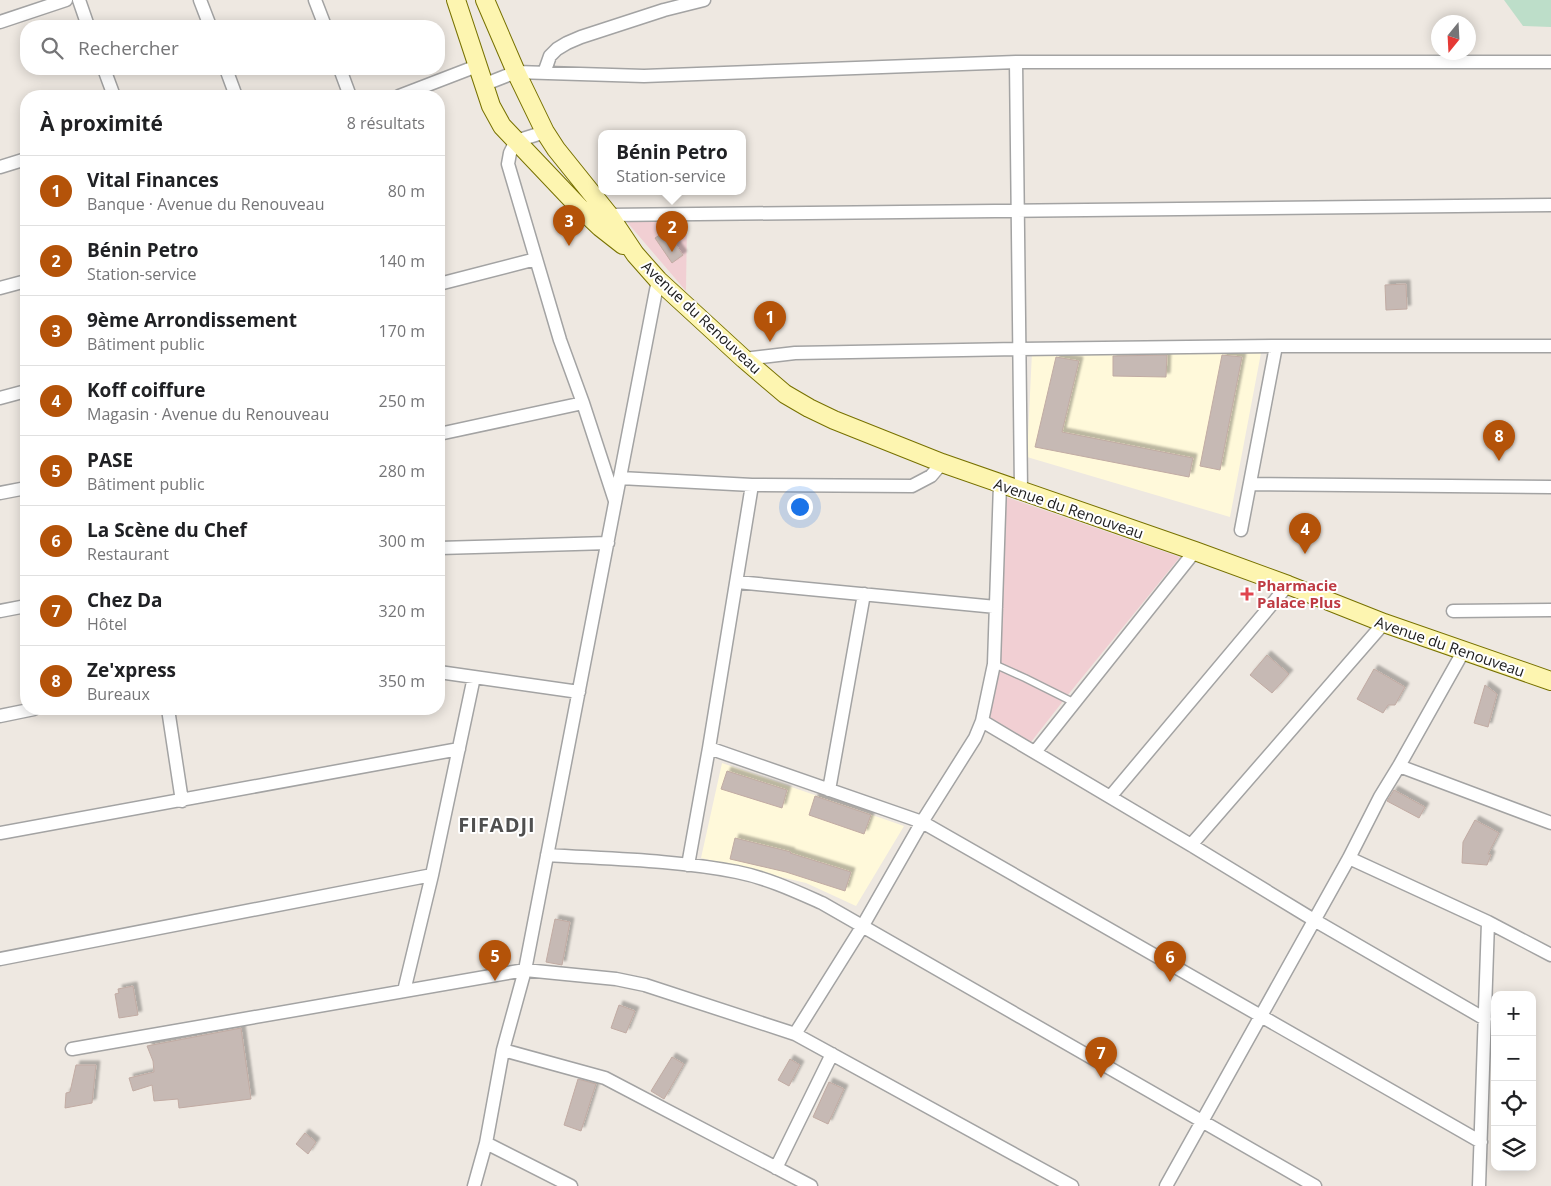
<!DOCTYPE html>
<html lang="fr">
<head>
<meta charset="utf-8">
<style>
	body { margin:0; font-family:"Open Sans",sans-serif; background:#f6f6f6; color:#202124 }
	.controls { position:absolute; right:15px; bottom:15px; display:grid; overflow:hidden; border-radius:10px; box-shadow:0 2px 12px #0003 }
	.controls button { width:45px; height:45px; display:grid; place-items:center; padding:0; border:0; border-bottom:1px solid #e0e0e0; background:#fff; color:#202124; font:25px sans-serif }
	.compass { position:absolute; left:1431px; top:15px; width:45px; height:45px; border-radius:50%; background:#fff; box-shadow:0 2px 12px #0003; rotate:198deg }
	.you { position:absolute; left:799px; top:506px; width:18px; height:18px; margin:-12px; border:4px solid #fff; border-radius:50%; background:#1a73e8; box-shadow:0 0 0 8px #1a73e833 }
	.badge { display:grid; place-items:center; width:32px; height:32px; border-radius:50%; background:#b45309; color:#fff; font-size:16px; font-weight:700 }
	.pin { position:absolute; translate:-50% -41px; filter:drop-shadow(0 1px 2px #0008) }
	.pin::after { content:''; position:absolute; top:26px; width:18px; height:15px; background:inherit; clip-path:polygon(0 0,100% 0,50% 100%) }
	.popup { position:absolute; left:598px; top:130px; width:148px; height:65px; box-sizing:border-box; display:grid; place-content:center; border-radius:10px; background:#fff; filter:drop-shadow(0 1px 4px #0005); font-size:16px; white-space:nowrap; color:#757577 }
	.popup b { font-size:19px; color:#202124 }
	.popup::after { content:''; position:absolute; left:50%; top:100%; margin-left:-10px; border:10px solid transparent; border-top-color:#fff }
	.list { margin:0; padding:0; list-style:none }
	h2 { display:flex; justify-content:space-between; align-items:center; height:65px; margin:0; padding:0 20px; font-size:21px }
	h2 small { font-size:16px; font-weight:400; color:#757577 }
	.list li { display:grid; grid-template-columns:32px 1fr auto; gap:15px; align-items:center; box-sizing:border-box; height:70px; padding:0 20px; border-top:1px solid #e0e0e0 }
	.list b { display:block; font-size:19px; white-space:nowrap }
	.list p { margin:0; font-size:16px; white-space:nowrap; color:#757577 }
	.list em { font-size:16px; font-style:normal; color:#757577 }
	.icon { flex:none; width:28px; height:28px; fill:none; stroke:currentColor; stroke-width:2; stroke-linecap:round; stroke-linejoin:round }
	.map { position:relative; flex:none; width:1551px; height:1186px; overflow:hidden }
	.search { position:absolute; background:#fff; box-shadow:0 2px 12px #0003; left:20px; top:20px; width:425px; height:55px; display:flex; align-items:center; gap:12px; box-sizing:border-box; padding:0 18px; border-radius:20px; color:#757577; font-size:19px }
	.panel { position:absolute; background:#fff; box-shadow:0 2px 12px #0003; left:20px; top:90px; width:425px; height:625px; border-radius:20px }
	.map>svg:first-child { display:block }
	.commercial { fill:#f1cfd3 }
	.education { fill:#fff9da }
	.wetland { fill:#bddec9 }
	.building { fill:#c6b9b4; stroke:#c1aba3; filter:url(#shadow) }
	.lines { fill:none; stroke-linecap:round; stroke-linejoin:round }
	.lane-casing { stroke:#a3a3a3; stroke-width:9 }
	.street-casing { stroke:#a3a3a3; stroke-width:15 }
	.secondary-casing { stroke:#777100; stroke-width:20 }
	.lane { stroke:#fff; stroke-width:6 }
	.street { stroke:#fff; stroke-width:12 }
	.secondary { stroke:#fdf5b0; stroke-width:18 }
	.health-dot { fill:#e0444e; stroke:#fff; stroke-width:2 }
	.labels { text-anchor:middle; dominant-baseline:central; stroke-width:4; stroke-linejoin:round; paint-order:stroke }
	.street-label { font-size:15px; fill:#1c1c1c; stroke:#fff }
	.health-label { font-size:15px; font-weight:bold; fill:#be3a42; stroke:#fff; text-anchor:start }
	.district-label { font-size:20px; font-weight:bold; letter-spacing:1px; fill:#4f4f4f; stroke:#fff }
</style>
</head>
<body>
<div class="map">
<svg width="1551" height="1186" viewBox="0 0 1551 1186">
	<defs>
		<filter id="shadow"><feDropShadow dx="4" dy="-4" stdDeviation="1" flood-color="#0004"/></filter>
	</defs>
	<rect width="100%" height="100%" fill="#eee8e1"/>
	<!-- commercial -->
	<path class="commercial" d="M687 220 686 291 626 221Z
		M1003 496 1180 557 1067 696 1031 742 986 715Z"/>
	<!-- education -->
	<path class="education" d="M1032 352 1261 353 1230 517 1027 457Z
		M722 763 904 826 856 906 806 883 701 858Z"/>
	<!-- wetland -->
	<path class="wetland" d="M1504 0H1551V27L1523 26Z"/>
	<!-- building -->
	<path class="building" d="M666 231 683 255 672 263 655 238Z
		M1406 284 1407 309 1386 310 1385 285Z
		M1167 355 1166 377 1113 376V356Z
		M1222 355 1242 357 1220 470 1200 466Z
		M1056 357 1079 361 1062 432 1193 458 1189 477 1035 447Z
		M1267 655 1289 674 1272 693 1250 675Z
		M1374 669 1405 687 1395 705H1388L1383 713 1357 699Z
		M1485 685 1497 694 1488 727 1474 723Z
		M727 771 787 790 782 808 721 789Z
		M1394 790 1425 807 1419 818 1387 801Z
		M815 796 871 815 864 834 809 815Z
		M1475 820 1499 833 1488 854 1491 855 1487 865 1462 863 1463 842Z
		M735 838 791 852 790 853 851 872 845 891 786 872 730 859Z
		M555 919 570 922 562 965 546 962Z
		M133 986 138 1015 119 1018 115 994 119 993 118 989Z
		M619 1005 635 1011 626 1033 611 1028Z
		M241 1028 251 1099 179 1108 178 1099 154 1101 152 1085 133 1091 129 1078 154 1072 153 1061 147 1046Z
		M672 1057 684 1064 664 1099 651 1091Z
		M790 1059 800 1065 789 1086 778 1080Z
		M76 1065H96L92 1103 65 1108 66 1093 70 1092Z
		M578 1079 596 1084 581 1131 564 1125Z
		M829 1082 844 1089 828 1124 813 1117Z
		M305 1133 316 1142 308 1154 296 1144Z"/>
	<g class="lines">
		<defs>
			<path id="lane" d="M994 664 1025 678 1075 703"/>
			<path id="street" d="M79 0 88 26
				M200 0 210 26
				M315 0 325 26
				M0 22 66 0
				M1016 62 1021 490
				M104 69 114 96
				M226 69 236 96
				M340 69 350 96
				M544 73 550 56 557 49 567 43 581 37 664 10 704 0
				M483 85 516 72 644 76 1016 62H1551
				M399 96 477 66
				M545 132 516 141 510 153 508 164 560 340 583 403 615 501
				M0 167 26 159
				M609 215 1551 205
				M439 284 536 259
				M0 288 26 281
				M744 359 795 353 1019 349 1276 346H1551
				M0 398 26 391
				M439 434 583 403
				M620 478 752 485 912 486 931 476 942 463
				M1250 484 1551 487
				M0 493 26 488
				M1241 530 1276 346
				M439 548 608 543
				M737 582 996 607
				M0 611 26 606
				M1453 611 1551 610
				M439 672 579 692
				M168 709 182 801
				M0 716 34 709
				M982 721 1191 845 1314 920 1485 1019
				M709 748 922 822 1481 1142
				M1035 752 1195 551
				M1399 766 1551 823
				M829 790 864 594
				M1110 797 1288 585
				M0 833 459 749
				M1191 845 1384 623
				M547 855C610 859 675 860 737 872 767 878 795 891 822 903L1315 1186
				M1349 858 1488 922 1551 955
				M688 865 709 748 752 485
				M0 959 432 875
				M404 991 432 875 474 677
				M795 1034 862 927 922 822 975 738 982 721 994 664 1000 484
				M72 1049 525 970 616 979 645 985 795 1034 1072 1186
				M503 1050 605 1078 811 1186
				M486 1143 571 1186
				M776 1168 832 1054
				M474 1186 486 1143 503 1050 525 970 658 280
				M1166 1186 1349 858 1380 797 1399 766 1463 652
				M1479 1186 1488 922"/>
			<path id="secondary" d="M456 0 491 106 502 126 579 207 600 227 623 245
				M485 0 516 72 545 132 556 149 609 215 635 254 658 280 744 359 785 394 809 408 834 420 942 463 1195 551 1288 585 1384 623 1551 681"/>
		</defs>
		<!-- lane casing -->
		<use href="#lane" class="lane-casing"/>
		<!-- street casing -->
		<use href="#street" class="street-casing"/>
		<!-- secondary casing -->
		<use href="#secondary" class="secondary-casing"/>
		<!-- lane -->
		<use href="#lane" class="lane"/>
		<!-- street -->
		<use href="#street" class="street"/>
		<!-- secondary -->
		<use href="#secondary" class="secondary"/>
	</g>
	<!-- markers -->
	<path class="health-dot" d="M1244.5 586.5h5v5h5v5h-5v5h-5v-5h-5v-5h5z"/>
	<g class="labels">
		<!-- street labels -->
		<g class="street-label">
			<text transform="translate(702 317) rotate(43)">Avenue du Renouveau</text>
			<text transform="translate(1069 508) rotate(19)">Avenue du Renouveau</text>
			<text transform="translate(1450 646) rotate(19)">Avenue du Renouveau</text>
		</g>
		<!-- health labels -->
		<g class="health-label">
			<text x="1257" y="585">Pharmacie<tspan x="1257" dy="17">Palace Plus</tspan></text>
		</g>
		<!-- district labels -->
		<g class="district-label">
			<text x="497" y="824">FIFADJI</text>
		</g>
	</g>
</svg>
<div class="controls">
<button>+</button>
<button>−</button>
<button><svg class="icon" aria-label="locate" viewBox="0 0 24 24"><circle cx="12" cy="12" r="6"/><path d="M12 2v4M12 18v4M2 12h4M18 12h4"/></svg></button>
<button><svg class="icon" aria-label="layers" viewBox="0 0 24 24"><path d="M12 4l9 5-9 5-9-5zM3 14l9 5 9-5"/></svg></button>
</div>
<svg class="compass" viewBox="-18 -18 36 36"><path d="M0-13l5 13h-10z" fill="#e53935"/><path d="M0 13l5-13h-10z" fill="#757577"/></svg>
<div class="you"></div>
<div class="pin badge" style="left:770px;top:342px">1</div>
<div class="pin badge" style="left:672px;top:252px">2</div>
<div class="popup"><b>Bénin Petro</b>Station-service</div>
<div class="pin badge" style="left:569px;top:246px">3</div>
<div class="pin badge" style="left:1305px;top:554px">4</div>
<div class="pin badge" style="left:495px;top:981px">5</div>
<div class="pin badge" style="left:1170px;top:982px">6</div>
<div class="pin badge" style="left:1101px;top:1078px">7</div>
<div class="pin badge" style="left:1499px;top:461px">8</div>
<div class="search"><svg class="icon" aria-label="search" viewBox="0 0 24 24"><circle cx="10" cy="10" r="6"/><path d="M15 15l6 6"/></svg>Rechercher</div>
<section class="panel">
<h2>À proximité<small>8 résultats</small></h2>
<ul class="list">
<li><span class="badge">1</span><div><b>Vital Finances</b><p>Banque · Avenue du Renouveau</p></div><em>80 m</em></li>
<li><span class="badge">2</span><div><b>Bénin Petro</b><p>Station-service</p></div><em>140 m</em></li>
<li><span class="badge">3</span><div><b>9ème Arrondissement</b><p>Bâtiment public</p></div><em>170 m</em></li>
<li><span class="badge">4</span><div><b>Koff coiffure</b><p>Magasin · Avenue du Renouveau</p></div><em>250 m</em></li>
<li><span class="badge">5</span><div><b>PASE</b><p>Bâtiment public</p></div><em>280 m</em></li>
<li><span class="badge">6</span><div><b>La Scène du Chef</b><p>Restaurant</p></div><em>300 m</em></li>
<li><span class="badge">7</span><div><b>Chez Da</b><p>Hôtel</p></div><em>320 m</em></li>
<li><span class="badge">8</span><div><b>Ze'xpress</b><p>Bureaux</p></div><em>350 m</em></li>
</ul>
</section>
</div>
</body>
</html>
